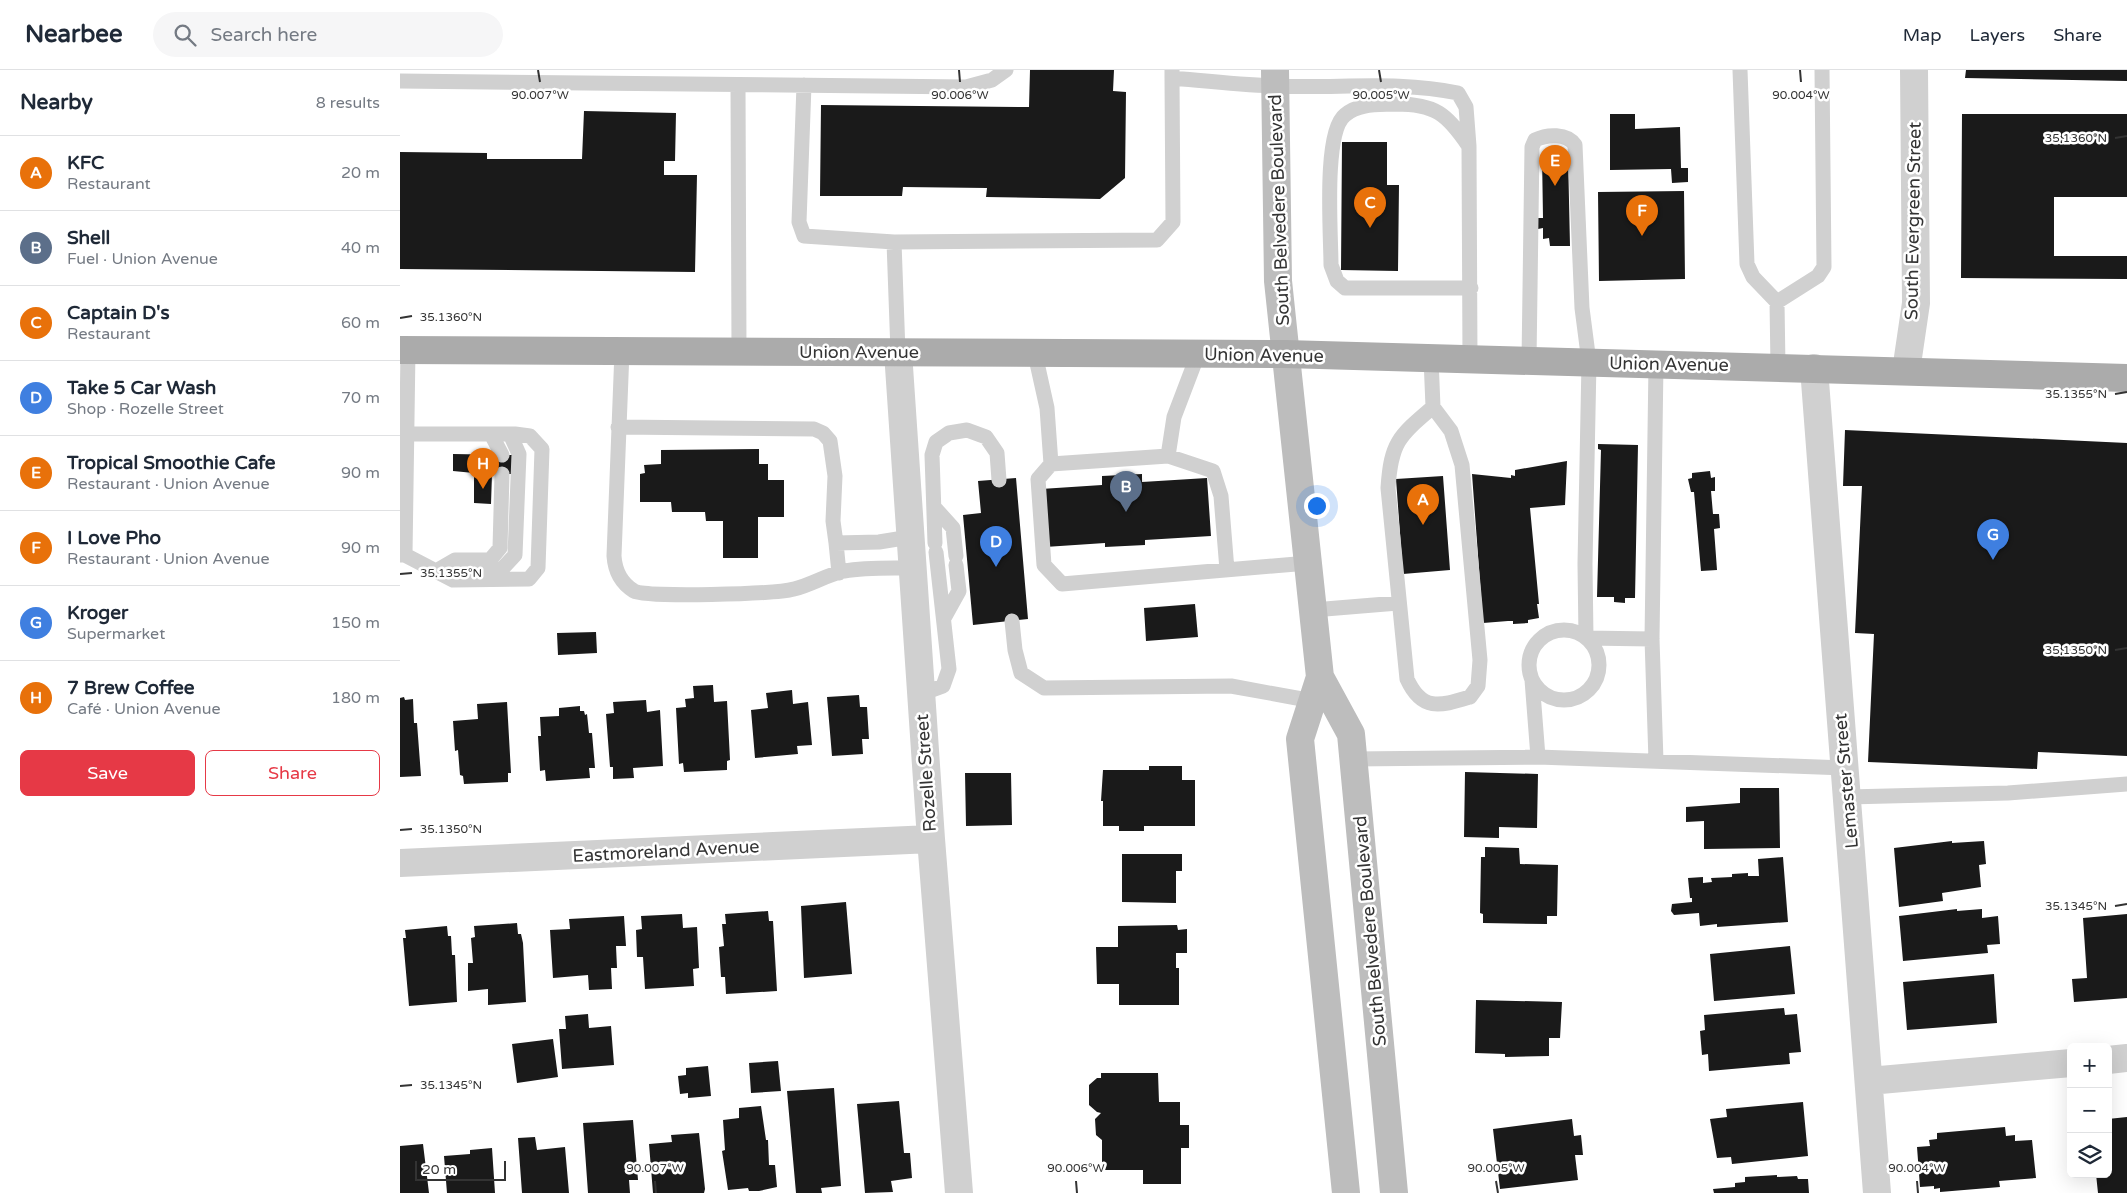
<!DOCTYPE html>
<html lang="en">
<head>
<meta charset="utf-8">
<style>
	body { margin:0; font-family:"Varela Round",sans-serif; background:#f6f6f7; color:#1f2937 }
	.controls { position:absolute; right:15px; bottom:15px; display:grid; overflow:hidden; border-radius:8px; box-shadow:0 5px 20px #0002 }
	.controls button { width:45px; height:45px; display:grid; place-items:center; padding:0; border:0; border-bottom:1px solid #e0e1e3; background:#fff; color:#1f2937; font:25px sans-serif }
	.scale { position:absolute; left:15px; bottom:12px; width:91px; box-sizing:border-box; padding-left:5px; border:2px solid #333; border-top:0; font-size:14px; line-height:18px; white-space:nowrap; color:#333; -webkit-text-stroke:4px #fff; paint-order:stroke }
	.you { position:absolute; left:916px; top:435px; width:18px; height:18px; margin:-12px; border:4px solid #fff; border-radius:50%; background:#1a73e8; box-shadow:0 0 0 8px #1a73e833 }
	.badge { display:grid; place-items:center; width:32px; height:32px; border-radius:50%; background:#e63946; color:#fff; font-size:16px; font-weight:700 }
	.pin { position:absolute; translate:-50% -41px; filter:drop-shadow(0 1px 2px #0008) }
	.pin::after { content:''; position:absolute; top:26px; width:18px; height:15px; background:inherit; clip-path:polygon(0 0,100% 0,50% 100%) }
	.list { margin:0; padding:0; list-style:none }
	h2 { display:flex; justify-content:space-between; align-items:center; height:65px; margin:0; padding:0 20px; font-size:21px }
	h2 small { font-size:16px; font-weight:400; color:#747a83 }
	.list li { display:grid; grid-template-columns:32px 1fr auto; gap:15px; align-items:center; box-sizing:border-box; height:75px; padding:0 20px; border-top:1px solid #e0e1e3 }
	.list b { display:block; font-size:19px; white-space:nowrap }
	.list p { margin:0; font-size:16px; white-space:nowrap; color:#747a83 }
	.list em { font-size:16px; font-style:normal; color:#747a83 }
	.actions { display:flex; gap:10px; padding:15px 20px }
	.actions a { flex:1; padding:11px 0; border:1px solid #e63946; border-radius:8px; text-align:center; font-size:18px; color:#e63946 }
	.actions .main { background:#e63946; color:#fff }
	.icon { flex:none; width:28px; height:28px; fill:none; stroke:currentColor; stroke-width:2; stroke-linecap:round; stroke-linejoin:round }
	.map { position:relative; flex:none; width:1727px; height:1123px; overflow:hidden }
	header { display:flex; align-items:center; gap:30px; box-sizing:border-box; height:70px; padding:0 25px; background:#fff; border-bottom:1px solid #e0e1e3 }
	header strong { font-size:24px }
	nav { display:flex; gap:28px; margin-inline-start:auto; font-size:18px }
	.search { width:350px; height:45px; background:#f6f6f7; display:flex; align-items:center; gap:12px; box-sizing:border-box; padding:0 18px; border-radius:28px; color:#747a83; font-size:19px }
	main { display:flex }
	aside { flex:1; background:#fff }
	.map>svg:first-child { display:block }
	.building { fill:#1a1a1a }
	.lines { fill:none; stroke-linecap:round; stroke-linejoin:round }
	.lane { stroke:#d0d0d0; stroke-width:15 }
	.street { stroke:#d0d0d0; stroke-width:28 }
	.secondary { stroke:#bdbdbd; stroke-width:28 }
	.primary { stroke:#ababab; stroke-width:28 }
	.ticks { fill:none; stroke:#333; stroke-width:2 }
	.labels { text-anchor:middle; dominant-baseline:central; stroke-width:5; stroke-linejoin:round; paint-order:stroke }
	.street-label { font-size:18px; fill:#333; stroke:#fff }
	.ticks-label { font-size:12px; text-anchor:middle; fill:#333; stroke:#fff; stroke-width:5; stroke-linejoin:round; paint-order:stroke }
</style>
</head>
<body>
<header>
<strong>Nearbee</strong>
<div class="search"><svg class="icon" aria-label="search" viewBox="0 0 24 24"><circle cx="10" cy="10" r="6"/><path d="M15 15l6 6"/></svg>Search here</div>
<nav><a>Map</a><a>Layers</a><a>Share</a></nav>
</header>
<main>
<aside>
<h2>Nearby<small>8 results</small></h2>
<ul class="list">
<li><span class="badge" style="background:#e8710a">A</span><div><b>KFC</b><p>Restaurant</p></div><em>20 m</em></li>
<li><span class="badge" style="background:#5c6f8a">B</span><div><b>Shell</b><p>Fuel · Union Avenue</p></div><em>40 m</em></li>
<li><span class="badge" style="background:#e8710a">C</span><div><b>Captain D's</b><p>Restaurant</p></div><em>60 m</em></li>
<li><span class="badge" style="background:#3f7fe0">D</span><div><b>Take 5 Car Wash</b><p>Shop · Rozelle Street</p></div><em>70 m</em></li>
<li><span class="badge" style="background:#e8710a">E</span><div><b>Tropical Smoothie Cafe</b><p>Restaurant · Union Avenue</p></div><em>90 m</em></li>
<li><span class="badge" style="background:#e8710a">F</span><div><b>I Love Pho</b><p>Restaurant · Union Avenue</p></div><em>90 m</em></li>
<li><span class="badge" style="background:#3f7fe0">G</span><div><b>Kroger</b><p>Supermarket</p></div><em>150 m</em></li>
<li><span class="badge" style="background:#e8710a">H</span><div><b>7 Brew Coffee</b><p>Café · Union Avenue</p></div><em>180 m</em></li>
</ul>
<div class="actions"><a class="main">Save</a><a>Share</a></div>
</aside>
<div class="map">
<svg width="1727" height="1123" viewBox="0 0 1727 1123">
	<rect width="100%" height="100%" fill="#fff"/>
	<!-- building -->
	<path class="building" d="M630 0H714L713 21 726 22 725 108 700 129 586 127 587 118 503 117 502 126H420L421 35 629 37Z
		M1566 0H1727V11L1565 8Z
		M184 41 276 43 275 91H264V105H297L295 202 0 199V82L87 83V89H182Z
		M1210 44H1235V59L1280 57 1281 98H1288V112L1272 113 1271 99 1210 100Z
		M1562 44H1727V127H1654V186H1727V209L1561 208Z
		M942 72H987V115H999L998 201 941 200Z
		M1142 85H1168L1170 176H1150L1149 168 1143 169V158L1138 159V148H1143Z
		M1284 121 1285 209 1199 211 1198 122Z
		M1445 360 1727 373V686L1638 682 1637 699 1468 692 1474 564 1455 563 1462 416H1443Z
		M1198 374 1238 375 1235 528H1225V533L1214 532V527H1197L1201 380 1198 379Z
		M359 379V394H368V410H384V447H358V488H323V451H306L305 442H272L271 432H240V404L245 403 244 395 261 394V380Z
		M53 384 113 385V404H92L91 434 74 433V403L53 401Z
		M1167 391 1165 435 1130 438 1139 534H1137L1139 548 1128 550V553L1113 554V551H1108L1083 553 1072 404 1111 408V405L1115 406V400Z
		M1310 401 1311 408 1315 407V421H1311L1313 444H1319L1320 458 1314 459 1317 500 1301 501 1294 422H1291L1288 409 1292 408V403Z
		M742 404V412L807 408 811 466 745 470V475L705 477V473L645 477 641 419 702 415V406Z
		M1043 406 1050 500 1003 504 996 409Z
		M616 408 628 549 573 555 563 445 581 443 578 411Z
		M795 534 798 567 746 571 744 538Z
		M196 562 197 583 158 585 157 563Z
		M313 615 314 632 327 631 330 690 327 691V700L284 702 283 693 279 694 276 638 286 637 285 629 294 628 293 616Z
		M392 620 393 634 408 632 412 675 397 676 398 684 355 688 351 640 368 638 366 623Z
		M459 625 460 637H467L469 669H462L463 684 432 686 427 627Z
		M4 627 5 630 13 629 14 653H17L21 706 0 707V628Z
		M246 630 247 642 260 640 263 696 233 698 234 708 213 709V697H210L206 644 214 643 213 632Z
		M107 632 111 703H108V712L64 714 63 706 60 705 58 680 55 681 53 651 78 649 77 634Z
		M180 636V641H184L185 645 187 644 189 663H192L195 698H189L190 708 146 711 145 700 140 701 138 666H141L140 647 159 646V638Z
		M749 696H782V710H795V756H744V761H719V756H703V731H701L703 700H749Z
		M1065 702 1138 704 1137 758 1099 757V768L1064 767Z
		M565 703H611L612 755 566 756Z
		M1340 718H1379L1380 778 1304 779V751L1286 752V737L1340 733Z
		M1552 771V773L1584 771 1586 794 1579 795 1581 817 1542 823 1543 831 1499 837 1494 778Z
		M1085 777 1119 778 1120 794 1158 795 1157 846H1147V854L1083 853V844L1080 843 1081 787H1085Z
		M722 784H782V801H776V833L722 832Z
		M1383 787 1388 852 1317 857V854L1300 856 1299 843 1274 845 1271 841 1272 834 1292 832V828H1290L1288 808 1303 807V813L1312 812 1311 808 1332 807V804L1348 803V806H1359L1358 789Z
		M446 832 452 904 404 908 401 836Z
		M1557 839V841L1582 839V848L1598 846 1600 874 1587 875 1588 883 1503 891 1499 846Z
		M368 841 369 851H373L377 921 326 924 325 907H321L319 877 324 876 322 854H326L325 844Z
		M282 844 283 858 297 857 299 898 293 899 294 916 245 919 243 887H237L236 860 242 859 241 846Z
		M1727 844V928L1674 932 1672 909 1687 908 1683 848Z
		M224 846 226 876H216L217 898H211L212 919 189 920 188 905 153 908 150 860 170 859 169 849Z
		M117 853 118 864H121L123 873 126 932 88 935V919L68 921V893H73L71 868 75 867 74 856Z
		M777 855 778 860 787 859V883H776V898H779V935H719V914H697L696 877H718V856Z
		M47 856 48 866H51L52 885H55L57 932 9 936 3 868H6L5 860Z
		M1390 876 1395 924 1314 931 1310 884Z
		M1594 904 1597 953 1507 960 1503 912Z
		M1076 930 1162 932 1160 968H1149V986L1105 987V984L1075 983Z
		M1384 938 1385 945 1397 944 1401 982 1389 983 1390 994 1309 1001 1308 984 1302 985 1300 961 1305 960 1304 945Z
		M188 944 189 958 211 956 214 995 162 999 159 959H166L165 946Z
		M153 969 158 1007 117 1013 112 974Z
		M378 991 381 1021 351 1023 349 993Z
		M308 996 311 1026 288 1028V1023L280 1024 278 1006 286 1005V998Z
		M701 1003H758L759 1032H780V1055H789V1078H781V1114H743V1100H702V1070L696 1065 695 1049 701 1043 697 1042 689 1035V1015L697 1008H701Z
		M434 1018 441 1116 421 1118 422 1123H396L387 1021Z
		M499 1031 504 1083H510L512 1108 491 1111 493 1122 465 1123 457 1034Z
		M1403 1032 1408 1086 1332 1094 1331 1087 1317 1088 1310 1049 1327 1047 1326 1039Z
		M361 1036 366 1070H368L369 1095H375L377 1117 359 1121H349L348 1118 328 1120 322 1081 325 1080 323 1050 339 1048V1038Z
		M1727 1047V1123H1698L1696 1104H1708V1049Z
		M1172 1049 1174 1066 1181 1065 1183 1085H1175L1178 1110 1100 1119 1093 1059Z
		M233 1050 238 1110H229L230 1123H188L183 1053Z
		M1605 1057 1606 1066 1615 1065V1071L1632 1070 1636 1108 1599 1111 1600 1117 1540 1122V1118L1534 1119V1116L1520 1117 1517 1077 1530 1076 1529 1070 1537 1069V1063Z
		M299 1063 305 1119 304 1123H253L249 1074 272 1072 271 1065Z
		M135 1067 137 1080 165 1077 169 1123H122L118 1068Z
		M23 1074 29 1123H0V1076Z
		M92 1078 95 1123H47L44 1086 70 1084V1080Z
		M1377 1105V1107L1397 1106 1398 1109H1408L1409 1123H1314L1313 1119 1335 1117V1113L1345 1112V1107Z"/>
	<g class="lines">
		<!-- lane -->
		<path class="lane" d="M772 0V8C806 11 840 15 875 16 936 19 997 10 1058 23L1066 37 1069 76 1070 289
			M1340 0 1347 194 1353 207 1377 232 1378 297
			M0 11 566 17 592 10 606 0
			M338 15 339 281
			M404 15 399 152 404 166 494 172 498 282
			M1068 75C1047 44 1035 34 996 34 979 35 959 33 945 45 923 62 931 165 931 195L937 211 945 218H1071
			M494 172 757 170 773 152 772 8
			M1377 232 1418 206 1424 197 1422 0
			M222 281 214 486C215 501 221 513 234 521 246 528 375 524 394 519 411 515 426 505 444 501 466 497 490 498 512 498
			M635 284 647 338 651 394 768 386 774 347 798 284
			M1031 288 1033 337 1051 361 1062 395 1080 590 1078 616 1070 627C1040 636 1022 642 1007 609L988 418C991 372 999 366 1033 337
			M1129 291 1132 77 1135 70C1147 64 1167 63 1175 75L1182 238 1189 292 1185 494 1186 568 1252 569
			M1256 294 1252 569 1256 691
			M218 357 414 359 423 363 430 371 435 406 433 451 436 473 479 472 510 467
			M91 364 102 385
			M768 386 813 401 821 426 827 500
			M651 394 638 409 644 495 662 514 908 493
			M534 437 553 458 556 486
			M436 473 439 503
			M535 473 532 385 536 372 549 363 567 360 586 367 597 383 599 410
			M0 485H5L53 510 129 509 138 498 142 379 130 366 115 364H6
			M5 485 8 280
			M83 500 102 499 115 485 119 384 110 364
			M36 501 55 490H90L100 478 102 404
			M913 540 998 533
			M544 548 559 521 556 495
			M612 551 615 580 621 603 644 618 831 616 913 631
			M1129 595a35 35 0 1 1 70 0a35 35 0 1 1-70 0Z
			M1132 610 1138 687
			M521 624 543 616 549 599 536 482
			M953 689 1138 687 1445 698
			M1448 727 1608 723 1727 714"/>
		<!-- street -->
		<path class="street" d="M498 282 531 769 559 1123
			M1414 298 1477 1123
			M1506 301 1516 233 1514 0
			M0 793 531 769
			M1708 990 1727 988
			M1469 1011 1671 993"/>
		<!-- secondary -->
		<path class="secondary" d="M875 0 878 211 920 607 951 664 994 1123
			M920 607 900 669 946 1123"/>
		<!-- primary -->
		<path class="primary" d="M0 280 885 284 1727 308"/>
	</g>
	<!-- ticks -->
	<path class="ticks" d="M138 0 140 12M559 0 560 12M979 0 981 12M1400 0 1401 12M1715 68 1727 66M0 248 12 246M1715 324 1727 322M0 504 12 503M1715 580 1727 578M0 760 12 759M1715 836 1727 834M0 1016 12 1015M255 1111 256 1123M676 1111 677 1123M1096 1111 1098 1123M1517 1111 1518 1123"/>
	<g class="labels">
		<!-- street labels -->
		<g class="street-label">
			<text transform="translate(879 140) rotate(-92)">South Belvedere Boulevard</text>
			<text transform="translate(1513 151) rotate(-89)">South Evergreen Street</text>
			<text x="459" y="282">Union Avenue</text>
			<text transform="translate(864 285) rotate(1)">Union Avenue</text>
			<text transform="translate(1269 294) rotate(1)">Union Avenue</text>
			<text transform="translate(526 703) rotate(-94)">Rozelle Street</text>
			<text transform="translate(1446 711) rotate(-95)">Lemaster Street</text>
			<text transform="translate(266 781) rotate(-3)">Eastmoreland Avenue</text>
			<text transform="translate(970 861) rotate(-95)">South Belvedere Boulevard</text>
		</g>
	</g>
	<g class="ticks-label">
		<text x="140" y="29">90.007°W</text>
		<text x="560" y="29">90.006°W</text>
		<text x="981" y="29">90.005°W</text>
		<text x="1401" y="29">90.004°W</text>
		<text x="1676" y="72">35.1360°N</text>
		<text x="51" y="251">35.1360°N</text>
		<text x="1676" y="328">35.1355°N</text>
		<text x="51" y="507">35.1355°N</text>
		<text x="1676" y="584">35.1350°N</text>
		<text x="51" y="763">35.1350°N</text>
		<text x="1676" y="840">35.1345°N</text>
		<text x="51" y="1019">35.1345°N</text>
		<text x="255" y="1102">90.007°W</text>
		<text x="676" y="1102">90.006°W</text>
		<text x="1096" y="1102">90.005°W</text>
		<text x="1517" y="1102">90.004°W</text>
	</g>
</svg>
<div class="controls">
<button>+</button>
<button>−</button>
<button><svg class="icon" aria-label="layers" viewBox="0 0 24 24"><path d="M12 4l9 5-9 5-9-5zM3 14l9 5 9-5"/></svg></button>
</div>
<div class="scale">20 m</div>
<div class="you"></div>
<div class="pin badge" style="left:1023px;top:455px;background:#e8710a">A</div>
<div class="pin badge" style="left:726px;top:442px;background:#5c6f8a">B</div>
<div class="pin badge" style="left:970px;top:158px;background:#e8710a">C</div>
<div class="pin badge" style="left:596px;top:497px;background:#3f7fe0">D</div>
<div class="pin badge" style="left:1155px;top:116px;background:#e8710a">E</div>
<div class="pin badge" style="left:1242px;top:166px;background:#e8710a">F</div>
<div class="pin badge" style="left:1593px;top:490px;background:#3f7fe0">G</div>
<div class="pin badge" style="left:83px;top:419px;background:#e8710a">H</div>
</div>
</main>
</body>
</html>
